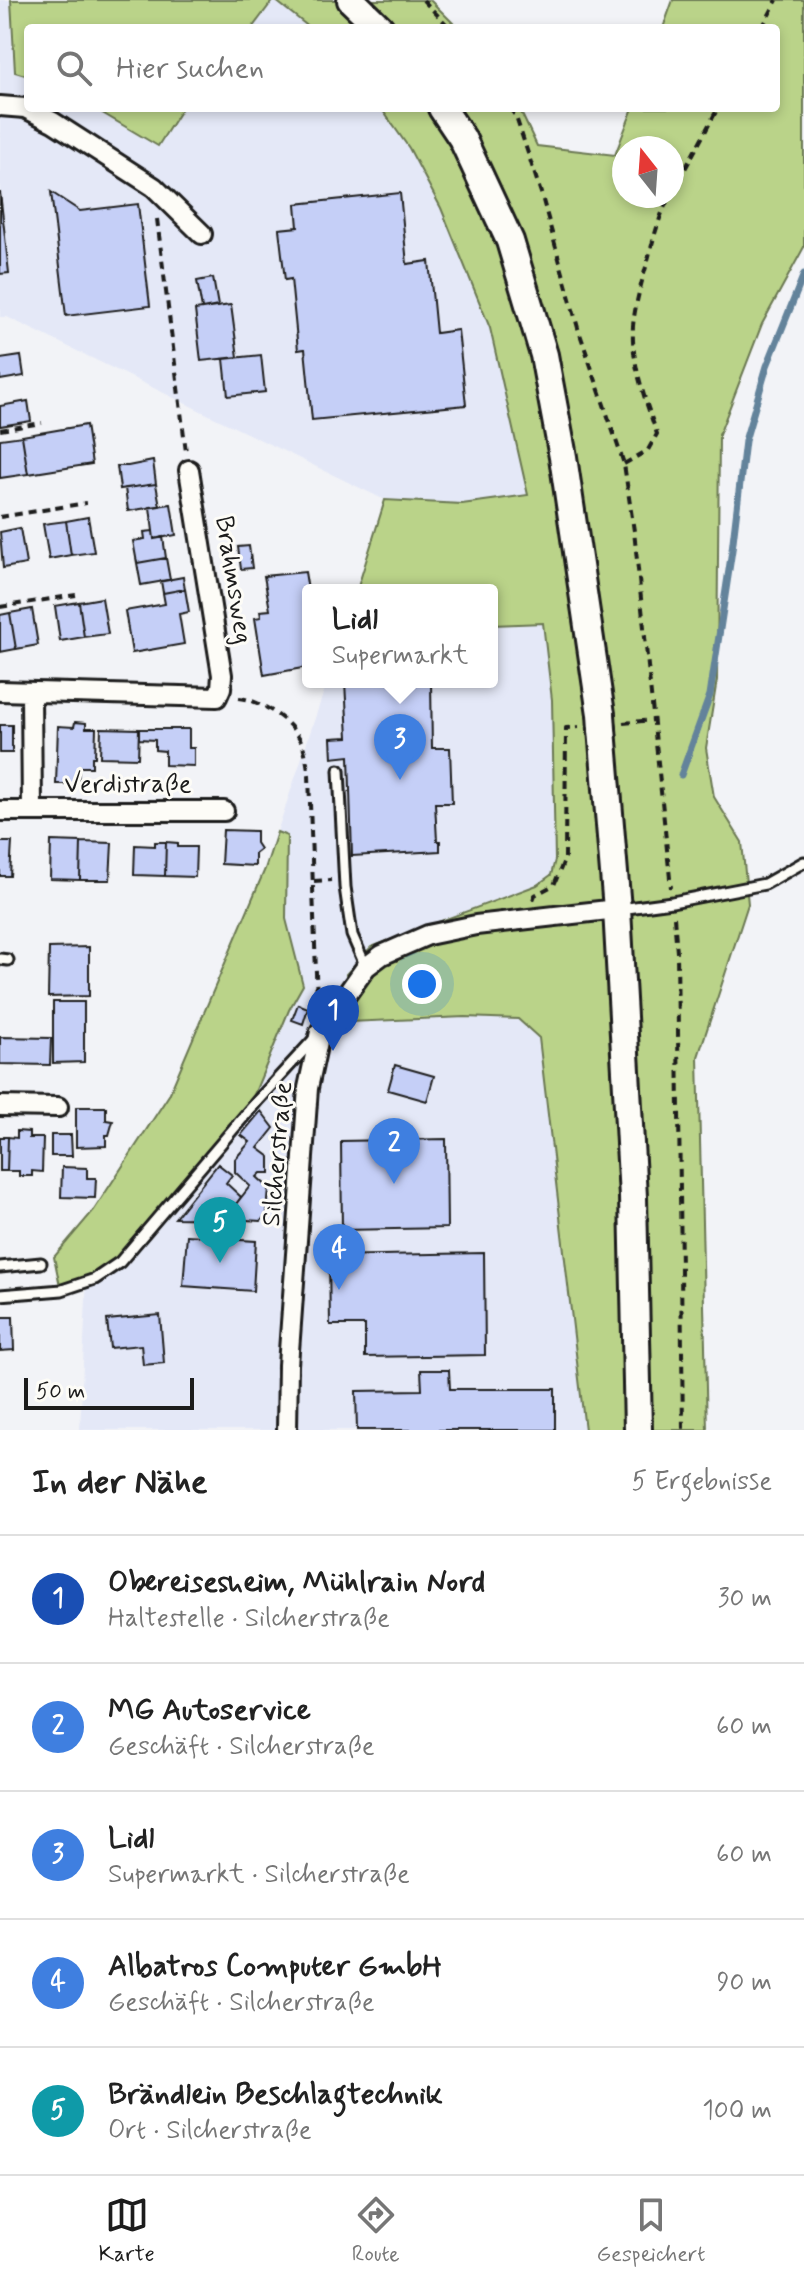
<!DOCTYPE html>
<html lang="de">
<head>
<meta charset="utf-8">
<style>
	body { margin:0; font-family:Mynerve,sans-serif; background:#f2f2f2; color:#222 }
	.compass { position:absolute; left:612px; top:136px; width:72px; height:72px; border-radius:50%; background:#fff; box-shadow:0 4px 12px #0003; rotate:343deg }
	.scale { position:absolute; left:24px; bottom:20px; width:170px; box-sizing:border-box; padding-left:8px; border:4px solid #1c1c1c; border-top:0; font-size:22px; line-height:28px; white-space:nowrap; color:#1c1c1c; -webkit-text-stroke:6px #fdfcf7; paint-order:stroke }
	.you { position:absolute; left:422px; top:984px; width:28px; height:28px; margin:-20px; border:6px solid #fff; border-radius:50%; background:#1a73e8; box-shadow:0 0 0 12px #1a73e833 }
	.badge { display:grid; place-items:center; width:52px; height:52px; border-radius:50%; background:#1c1c1c; color:#fff; font-size:26px; font-weight:700 }
	.pin { position:absolute; translate:-50% -66px; filter:drop-shadow(0 2px 4px #0008) }
	.pin::after { content:''; position:absolute; top:42px; width:28px; height:24px; background:inherit; clip-path:polygon(0 0,100% 0,50% 100%) }
	.popup { position:absolute; left:302px; top:584px; width:196px; height:104px; box-sizing:border-box; display:grid; place-content:center; border-radius:8px; background:#fff; filter:drop-shadow(0 2px 6px #0005); font-size:26px; white-space:nowrap; color:#767676 }
	.popup b { font-size:30px; color:#222 }
	.popup::after { content:''; position:absolute; left:50%; top:100%; margin-left:-16px; border:16px solid transparent; border-top-color:#fff }
	.list { margin:0; padding:0; list-style:none }
	h2 { display:flex; justify-content:space-between; align-items:center; height:104px; margin:0; padding:0 32px; font-size:34px }
	h2 small { font-size:26px; font-weight:400; color:#767676 }
	.list li { display:grid; grid-template-columns:52px 1fr auto; gap:24px; align-items:center; box-sizing:border-box; height:128px; padding:0 32px; border-top:2px solid #e0e0e0 }
	.list b { display:block; font-size:30px; white-space:nowrap }
	.list p { margin:0; font-size:26px; white-space:nowrap; color:#767676 }
	.list em { font-size:26px; font-style:normal; color:#767676 }
	.icon { flex:none; width:44px; height:44px; fill:none; stroke:currentColor; stroke-width:2; stroke-linecap:round; stroke-linejoin:round }
	.map { position:relative; flex:none; width:804px; height:1430px; overflow:hidden }
	.search { position:absolute; background:#fff; box-shadow:0 4px 12px #0003; left:24px; right:24px; top:24px; height:88px; display:flex; align-items:center; gap:20px; box-sizing:border-box; padding:0 28px; border-radius:8px; color:#767676; font-size:30px }
	.sheet { height:744px; background:#fff }
	nav { display:flex; justify-content:space-around; align-items:center; box-sizing:border-box; height:112px; border-top:2px solid #e0e0e0; background:#fff; font-size:22px; color:#767676 }
	nav a { display:grid; justify-items:center; gap:4px }
	nav .on { color:#1c1c1c }
	.map>svg:first-child { display:block }
	.built { fill:#e4e8f7 }
	.green { fill:#bad389; stroke:#6b7852; stroke-width:2; fill-rule:evenodd }
	.lines { fill:none; stroke-linecap:round; stroke-linejoin:round }
	.stream { stroke:#63839b; stroke-width:7 }
	.building { fill:#c5cff7; stroke:#1c1c1c; stroke-width:2 }
	.lane-casing { stroke:#1c1c1c; stroke-width:15 }
	.street-casing { stroke:#1c1c1c; stroke-width:24 }
	.secondary-casing { stroke:#1c1c1c; stroke-width:32 }
	.path { stroke:#1c1c1c; stroke-width:4; stroke-dasharray:8 6; stroke-linecap:butt }
	.lane { stroke:#fdfcf7; stroke-width:9 }
	.street { stroke:#fdfcf7; stroke-width:18 }
	.secondary { stroke:#fdfcf7; stroke-width:26 }
	.secondary-bridge-casing { stroke:#1c1c1c; stroke-width:32; stroke-linecap:butt }
	.secondary-bridge { stroke:#fdfcf7; stroke-width:26 }
	.labels { text-anchor:middle; dominant-baseline:central; stroke-width:6; stroke-linejoin:round; paint-order:stroke }
	.street-label { font-size:26px; fill:#1c1c1c; stroke:#fdfcf7 }
</style>
</head>
<body>
<div class="map">
<svg width="804" height="1430" viewBox="0 0 804 1430">
	<rect width="100%" height="100%" fill="#f2f3f7"/>
	<filter id="ink" filterUnits="userSpaceOnUse"><feTurbulence type="fractalNoise" baseFrequency=".0125" numOctaves="2"/><feDisplacementMap in="SourceGraphic" scale="16" xChannelSelector="R" yChannelSelector="G"/><feConvolveMatrix kernelMatrix="1 2 1 2 8 2 1 2 1" color-interpolation-filters="sRGB"/></filter>
	<g filter="url(#ink)">
		<!-- built -->
		<path class="built" d="M0 0H275L310 28H28V108H381L409 148 441 208 490 328 528 495 462 504 385 500 7 317H0Z
			M543 623 552 700 555 860 551 875 537 885 371 947 346 974 349 1022 465 1017 519 1019 539 1038 585 1430H80L87 1276 118 1260 289 1010 303 985 286 919 287 836 277 832 327 682H492V625Z"/>
		<!-- green -->
		<path class="green" d="M11 0H273L252 28H28V76L15 72Z
			M275 0H430L458 28H310Z
			M673 0H804V247L762 324 719 435 717 680 706 748 714 797 742 842 748 904 698 1057 707 1430H585L539 1038 518 1019 465 1017 349 1022 346 974 371 947 537 885 551 875 555 860 552 700 543 623 492 625V590H357L385 500 462 504 528 495 490 328 441 208 409 148 381 108H519L537 146 615 155 633 108H776V28H663ZM624 148H672V196H624Z
			M94 108H182L158 146Z
			M277 832 287 836 286 919 303 985 289 1010 253 1097 118 1260 95 1274 60 1286 54 1257 94 1210 169 1095 265 869Z"/>
		<g class="lines">
			<!-- stream -->
			<path class="stream" d="M681 775 710 695 732 550 745 441 767 366 804 274"/>
		</g>
		<!-- building -->
		<path class="building" d="M0 192 9 273 0 274Z
			M51 192 80 211 138 204 150 306 66 316Z
			M400 193 407 264 429 261 436 333 458 330 466 405 312 420 305 349 298 350 291 279 285 280 279 229 298 227 296 204Z
			M213 278 218 306 202 309 197 281Z
			M231 305 238 357 201 361 195 310Z
			M261 355 265 392 228 396 224 359Z
			M21 356 24 376 0 380V359Z
			M28 401 31 421 0 426V406Z
			M86 425 92 464 28 474 22 436Z
			M22 436 28 474 0 478V439Z
			M153 461 156 484 120 489 117 466H128Z
			M156 484 160 506 128 511 125 488Z
			M171 504 176 535 154 539 150 507Z
			M88 517 94 552 71 555 66 521Z
			M66 521 71 555 49 559 43 524Z
			M20 528 26 564 3 568 0 532Z
			M153 531 154 539 163 537 166 558 137 563 133 541 145 539 144 532Z
			M249 546 252 568 241 569 238 547Z
			M166 558 170 580 141 585 137 563Z
			M305 572 308 590V667L264 675 255 618 261 617 260 611 270 610 264 576Z
			M183 577 185 589 163 593 161 581Z
			M185 589 189 612 179 614 184 644 132 653 125 611 165 604 163 593Z
			M102 598 108 634 84 637 79 602Z
			M79 602 84 637 60 641 55 606Z
			M32 609 38 645 16 649 10 613Z
			M10 613 16 649 0 652V615Z
			M345 682H431L432 748H450L452 803H435L437 841H440V851L352 856 349 756 332 758 331 738 348 737Z
			M75 722 86 723V728H96L95 757H92V767H79L78 784H56L58 726 74 727Z
			M0 725H12V753H0Z
			M101 728 139 729 138 758 100 757Z
			M139 729H189V748H194V766L165 765V751L155 750V740L139 739Z
			M223 830 256 831V843L260 849 255 853V866L221 864Z
			M51 841 81 842 80 880 50 879Z
			M0 842H12L10 876H0Z
			M81 842 112 843 110 880H80Z
			M155 842H166L165 876 134 875 135 845 155 846Z
			M166 842 178 843V847H196L195 877 165 876Z
			M89 947V996L48 997 49 948Z
			M53 1002H84V1062L53 1063Z
			M298 1004 308 1008 303 1024 292 1020Z
			M0 1037 51 1038 50 1065 0 1064Z
			M395 1065 434 1076 427 1101 388 1090Z
			M76 1107H106V1120L113 1121 109 1135H106V1146L76 1147Z
			M261 1111 274 1128 258 1148 270 1157V1173H261L257 1177 269 1188 267 1213 261 1221 230 1219V1203L236 1204 250 1186 235 1172V1159L250 1142 241 1135Z
			M17 1131 29 1132V1138H43L42 1172 32 1171V1176H19V1171H7L8 1137 17 1138Z
			M51 1135H71L72 1156H51Z
			M0 1137H8L7 1171H0Z
			M446 1139 447 1228 342 1230 341 1141Z
			M218 1164 232 1175 226 1183 241 1197 236 1204 230 1203V1219L175 1218Z
			M62 1167 87 1168V1178H96L95 1198 61 1197Z
			M202 1227 226 1228 225 1239 256 1241 253 1291 183 1286 187 1235 202 1236Z
			M484 1253 485 1355 365 1357V1325H330L329 1256Z
			M160 1315 164 1363 143 1365 141 1345 110 1348 107 1320Z
			M0 1317H13L14 1350 0 1351Z
			M421 1370H449L450 1389H555V1430H357L356 1391 422 1390Z"/>
		<g class="lines">
			<defs>
				<path id="lane" d="M339 770 345 887 352 935 366 967
					M620 909 672 902 765 884 804 862
					M0 959 8 960
					M0 1267 41 1263
					M0 1295 62 1290 95 1279 120 1262 258 1100 315 1038"/>
				<path id="street" d="M0 106 25 108 53 122 154 187 202 234
					M0 691 217 697 221 688 222 675 189 470
					M31 693 32 811
					M0 811H224
					M0 1106 58 1107
					M287 1430 288 1365 308 1088 320 1032 366 967 382 955 428 935 476 925 617 909"/>
				<path id="secondary" d="M351 0 380 28
					M442 108 462 138 510 241 544 355 563 457 601 714
					M602 729 617 909 633 1197 638 1430"/>
			</defs>
			<!-- lane casing -->
			<use href="#lane" class="lane-casing"/>
			<!-- street casing -->
			<use href="#street" class="street-casing"/>
			<!-- secondary casing -->
			<use href="#secondary" class="secondary-casing"/>
			<!-- path -->
			<path class="path" d="M423 0 450 28
				M762 28 777 0
				M510 108 516 117 541 193 578 328 624 464 634 531 671 888
				M672 193 718 108
				M157 219 186 452
				M0 430 42 423
				M624 464 648 450 657 434C645 399 631 363 633 326 635 304 642 281 648 260 654 237 659 216 670 196
				M0 517 86 503
				M0 607 76 595
				M239 698C261 700 293 722 302 743 306 753 307 765 309 775L317 1001
				M623 723 653 720
				M314 881 331 880
				M533 900 535 895 554 885 565 858 566 728 579 727
				M674 917 677 952 683 1430"/>
			<!-- lane -->
			<use href="#lane" class="lane"/>
			<!-- street -->
			<use href="#street" class="street"/>
			<!-- secondary -->
			<use href="#secondary" class="secondary"/>
			<defs>
				<path id="secondary-bridge" d="M601 714 602 729"/>
			</defs>
			<!-- secondary-bridge casing -->
			<use href="#secondary-bridge" class="secondary-bridge-casing"/>
			<!-- secondary-bridge -->
			<use href="#secondary-bridge" class="secondary-bridge"/>
		</g>
	</g>
	<g class="labels">
		<!-- street labels -->
		<g class="street-label">
			<text transform="translate(233 580) rotate(81)">Brahmsweg</text>
			<text x="128" y="785">Verdistraße</text>
			<text transform="translate(278 1154) rotate(-85)">Silcherstraße</text>
		</g>
	</g>
</svg>
<svg class="compass" viewBox="-18 -18 36 36"><path d="M0-13l5 13h-10z" fill="#e53935"/><path d="M0 13l5-13h-10z" fill="#767676"/></svg>
<div class="scale">50 m</div>
<div class="you"></div>
<div class="pin badge" style="left:333px;top:1051px;background:#1a4fb4">1</div>
<div class="pin badge" style="left:394px;top:1184px;background:#3f7fe0">2</div>
<div class="pin badge" style="left:400px;top:780px;background:#3f7fe0">3</div>
<div class="popup"><b>Lidl</b>Supermarkt</div>
<div class="pin badge" style="left:339px;top:1290px;background:#3f7fe0">4</div>
<div class="pin badge" style="left:220px;top:1263px;background:#0f9aa8">5</div>
<div class="search"><svg class="icon" aria-label="search" viewBox="0 0 24 24"><circle cx="10" cy="10" r="6"/><path d="M15 15l6 6"/></svg>Hier suchen</div>
</div>
<section class="sheet">
<h2>In der Nähe<small>5 Ergebnisse</small></h2>
<ul class="list">
<li><span class="badge" style="background:#1a4fb4">1</span><div><b>Obereisesheim, Mühlrain Nord</b><p>Haltestelle · Silcherstraße</p></div><em>30 m</em></li>
<li><span class="badge" style="background:#3f7fe0">2</span><div><b>MG Autoservice</b><p>Geschäft · Silcherstraße</p></div><em>60 m</em></li>
<li><span class="badge" style="background:#3f7fe0">3</span><div><b>Lidl</b><p>Supermarkt · Silcherstraße</p></div><em>60 m</em></li>
<li><span class="badge" style="background:#3f7fe0">4</span><div><b>Albatros Computer GmbH</b><p>Geschäft · Silcherstraße</p></div><em>90 m</em></li>
<li><span class="badge" style="background:#0f9aa8">5</span><div><b>Brändlein Beschlagtechnik</b><p>Ort · Silcherstraße</p></div><em>100 m</em></li>
</ul>
</section>
<nav>
<a class="on"><svg class="icon" aria-label="map" viewBox="0 0 24 24"><path d="M3 6l6-2 6 2 6-2v14l-6 2-6-2-6 2zM9 4v14M15 6v14"/></svg>Karte</a>
<a><svg class="icon" aria-label="directions" viewBox="0 0 24 24"><path d="M12 3l9 9-9 9-9-9zM9 14v-3h6M13 9l2 2-2 2"/></svg>Route</a>
<a><svg class="icon" aria-label="saved" viewBox="0 0 24 24"><path d="M7 4h10v16l-5-4-5 4z"/></svg>Gespeichert</a>
</nav>
</body>
</html>
